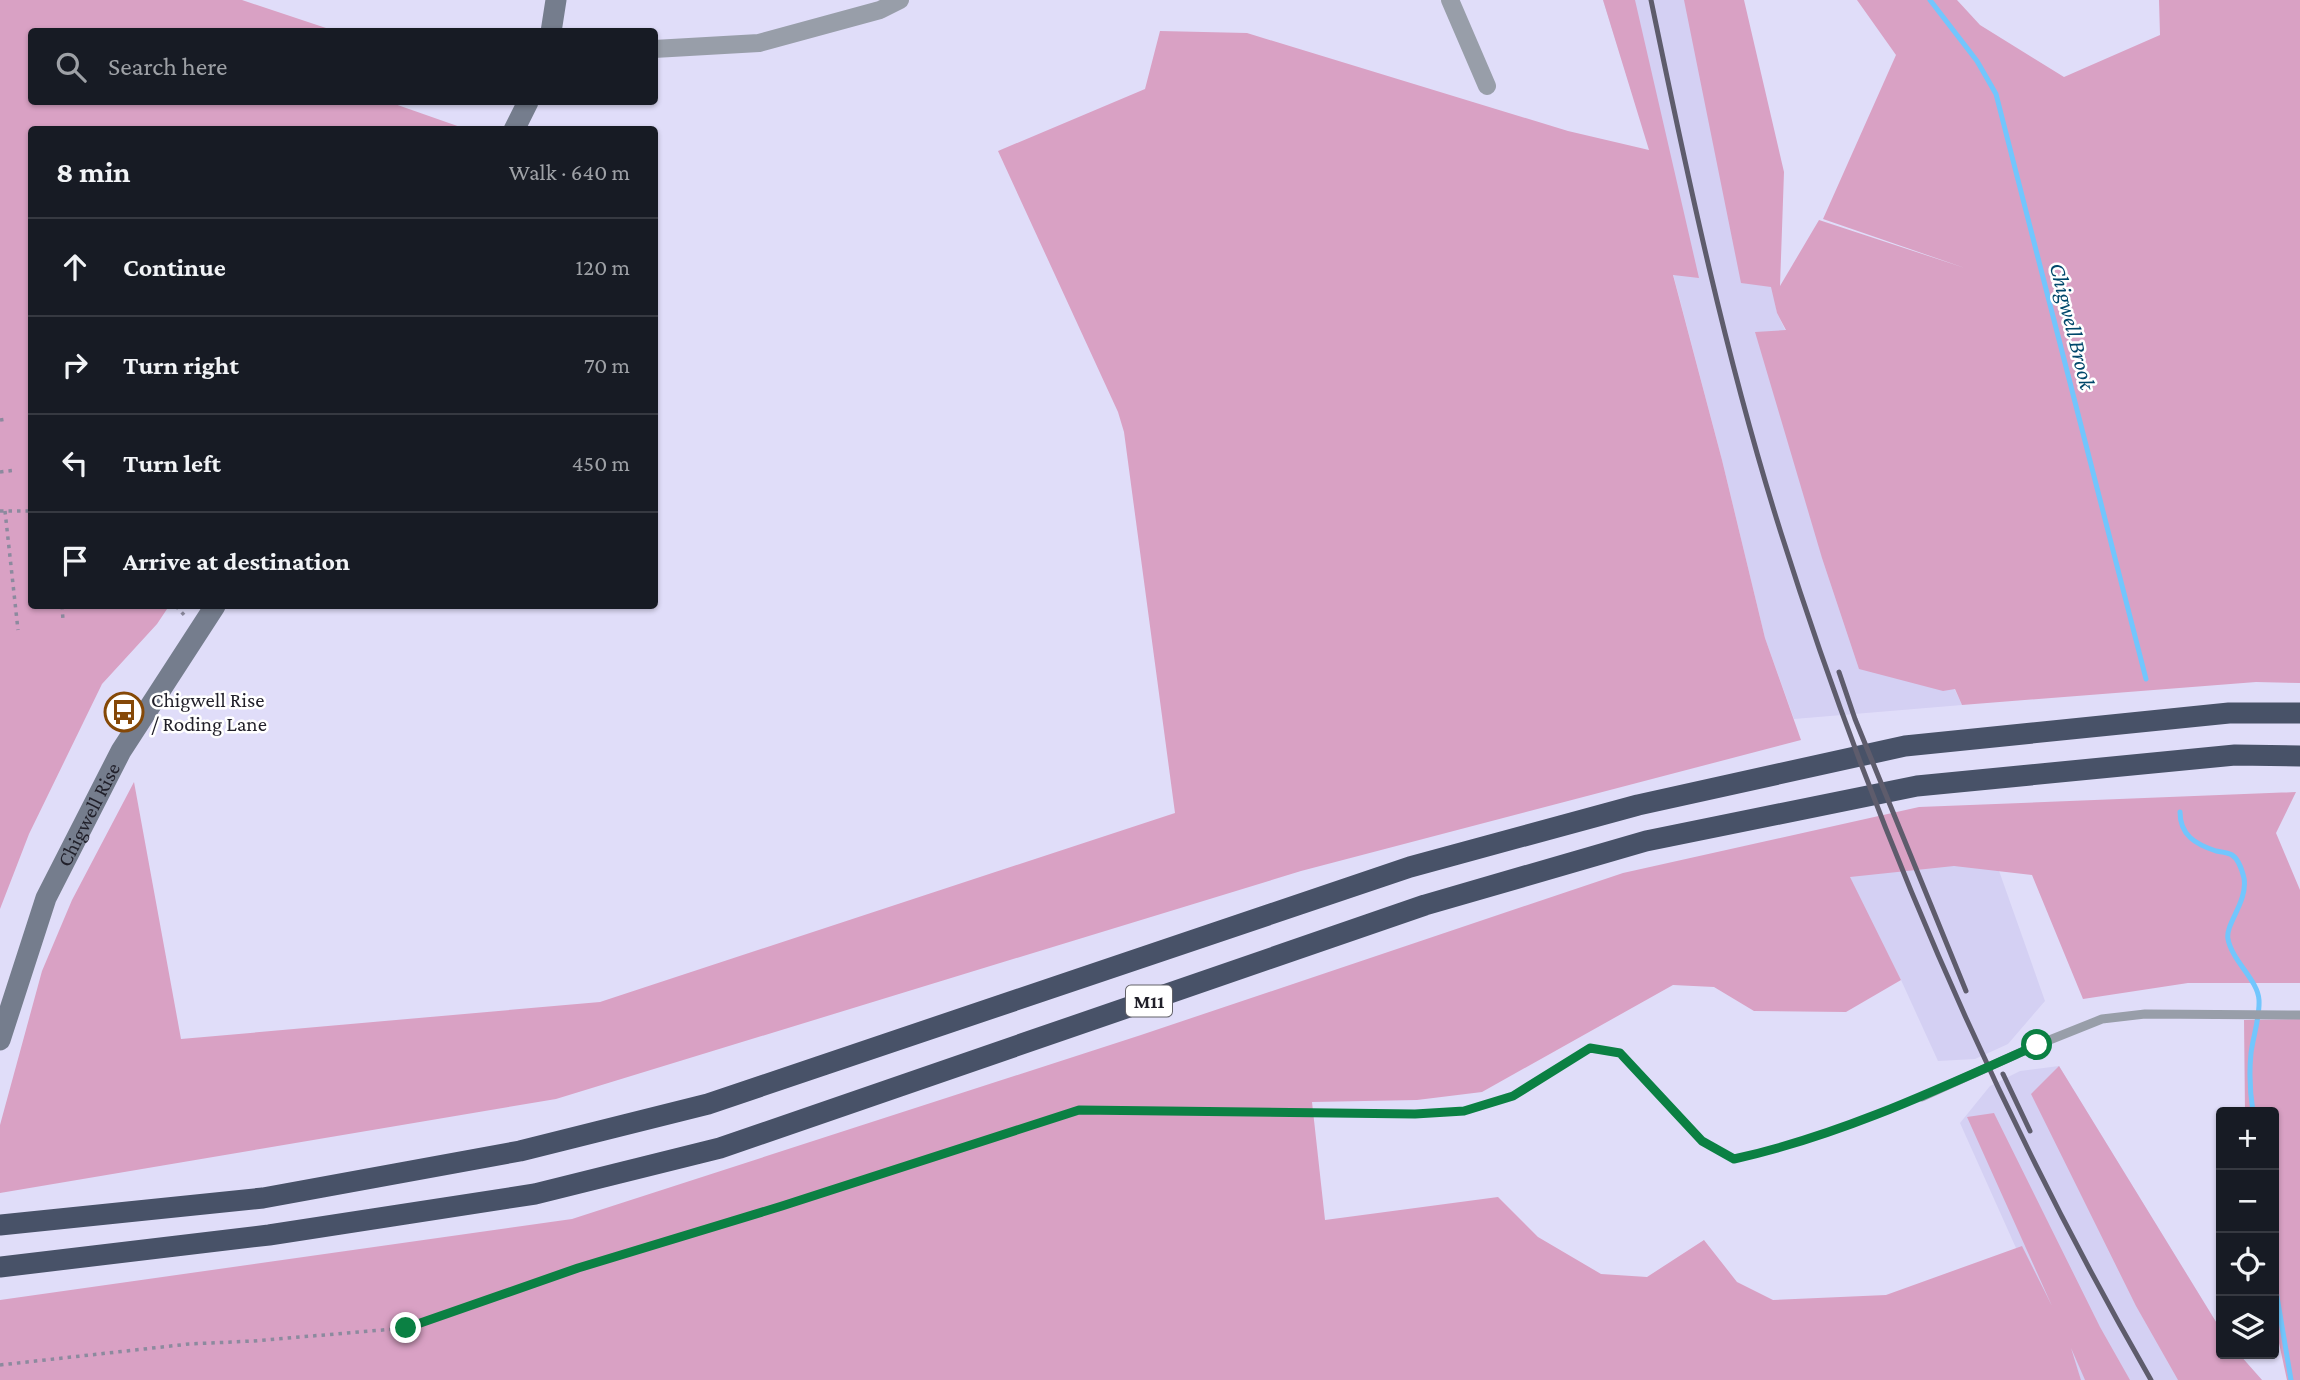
<!DOCTYPE html>
<html lang="en">
<head>
<meta charset="utf-8">
<style>
	body { margin:0; font-family:"Crimson Pro",serif; background:#20242c; color:#f1f3f6 }
	.controls { position:absolute; right:21px; bottom:21px; display:grid; overflow:hidden; border-radius:7px; box-shadow:0 2px 5px #0004 }
	.controls button { width:63px; height:63px; display:grid; place-items:center; padding:0; border:0; border-bottom:2px solid #363941; background:#171b24; color:#f1f3f6; font:35px sans-serif }
	.stop { position:absolute; width:21px; height:21px; margin:-16px; border:5px solid #0b8043; border-radius:50%; background:#fff }
	.stop.end { background:#0b8043; border-color:#fff; box-shadow:0 2px 7px #0008 }
	.list { margin:0; padding:0; list-style:none }
	h2 { display:flex; justify-content:space-between; align-items:center; height:91px; margin:0; padding:0 28px; font-size:30px }
	h2 small { font-size:23px; font-weight:400; color:#9ea1a6 }
	.list li { display:grid; grid-template-columns:46px 1fr auto; gap:21px; align-items:center; box-sizing:border-box; height:98px; padding:0 28px; border-top:2px solid #363941 }
	.list b { display:block; font-size:26px; white-space:nowrap }
	.list em { font-size:23px; font-style:normal; color:#9ea1a6 }
	.icon { flex:none; width:38px; height:38px; fill:none; stroke:currentColor; stroke-width:2; stroke-linecap:round; stroke-linejoin:round }
	.map { position:relative; flex:none; width:2300px; height:1380px; overflow:hidden }
	.search { position:absolute; background:#171b24; box-shadow:0 2px 5px #0004; left:28px; top:28px; width:630px; height:77px; display:flex; align-items:center; gap:18px; box-sizing:border-box; padding:0 24px; border-radius:7px; color:#9ea1a6; font-size:26px }
	.panel { position:absolute; background:#171b24; box-shadow:0 2px 5px #0004; left:28px; top:126px; width:630px; height:483px; border-radius:7px }
	.map>svg:first-child { display:block }
	.built { fill:#d4d0f3 }
	.green { fill:#d9a1c4 }
	.lines { fill:none; stroke-linecap:round; stroke-linejoin:round }
	.stream { stroke:#72c6fd; stroke-width:5 }
	.path { stroke:#8c8a9e; stroke-width:3.5; stroke-dasharray:3.5 5; stroke-linecap:butt }
	.lane { stroke:#989ea9; stroke-width:9 }
	.street { stroke:#989ea9; stroke-width:18 }
	.secondary { stroke:#757d8d; stroke-width:21 }
	.highway { stroke:#485268; stroke-width:21 }
	.rail { stroke:#5e5c6c; stroke-width:5 }
	.route { stroke:#0b8043; stroke-width:9 }
	.labels { text-anchor:middle; dominant-baseline:central; stroke-width:5; stroke-linejoin:round; paint-order:stroke }
	.shield { fill:#fff; stroke:#636269; stroke-width:2 }
	.shield-label { font-size:19px; font-weight:bold; fill:#201f29 }
	.poi-label { font-size:21px; fill:#201f29; stroke:#fff; text-anchor:start }
	.street-label { font-size:21px; fill:#201f29; stroke:#fff }
	.water-label { font-size:23px; font-style:italic; fill:#00476b; stroke:#fff }
</style>
</head>
<body>
<div class="map">
<svg width="2300" height="1380" viewBox="0 0 2300 1380">
	<rect width="100%" height="100%" fill="#e0ddf9"/>
	<!-- built -->
	<path class="built" d="M1603 0H1723L1777 313 1962 705 1794 719 1765 638 1722 460 1673 274 1650 150Z
		M1980 817 2045 1001 2008 1044 1975 1059 1938 1061 1901 980 1849 877Z
		M2059 1066 2221 1330V1354H2239L2262 1380H2081L2066 1336 2016 1248 1960 1123 1990 1086 2020 1071Z"/>
	<!-- green -->
	<path class="green" d="M0 0H242L335 31 32 32V102H389L466 129 32 130V606H169L157 624 102 684 29 834 0 909Z
		M1603 0H1635L1699 278 1673 275 1722 460 1765 638 1801 740 1301 871 556 1099 0 1193V1125L42 971 72 900 134 782 181 1039 600 1002 1175 813 1124 432 1118 412 998 151 1145 89 1160 31 1247 33 1568 131 1649 150Z
		M1684 0H1744L1784 172 1780 286 1819 220 1965 268 1823 219 1896 55 1857 0H1957L1980 25 2064 77 2160 35 2159 0H2300V683L2256 682 1962 705 1955 689 1943 691 1859 669 1822 558 1755 332 1786 330 1777 313 1771 287 1741 283Z
		M2296 792 2276 833 2300 890V983H2188L2083 999 2032 875 1954 866 1850 877 1901 980 1846 1012 1754 1011 1714 987 1673 985 1482 1092 1417 1100 1312 1102 1325 1220 1498 1197 1538 1237 1601 1274 1647 1277 1704 1240 1737 1282 1773 1300 1886 1295 2022 1246 2052 1306 1967 1117 1994 1113 2100 1327 2130 1380H2085L2071 1348 2081 1380H0V1300L572 1219 1141 1035 1623 873 1919 807Z
		M2300 1019V1380H2287L2274 1320V1112H2245L2244 1020Z
		M2059 1066 2221 1330V1354H2239L2262 1380H2178L2136 1306 2031 1094Z"/>
	<g class="lines">
		<!-- stream -->
		<path class="stream" d="M1930 0 1977 61 1996 94 2146 679
			M2180 812C2180 835 2195 844 2216 851 2221 852 2227 852 2232 855 2239 859 2242 870 2244 878 2248 902 2225 924 2228 939 2232 961 2258 980 2259 1000 2260 1017 2253 1037 2251 1053 2249 1073 2250 1093 2253 1112
			M2274 1279 2291 1380"/>
		<!-- path -->
		<path class="path" d="M0 420 6 419
			M0 472 16 470
			M0 511H32
			M5 511 18 630
			M62 606 63 620
			M176 606 185 616
			M0 1365 189 1344 253 1341 406 1328 578 1268 782 1206 1079 1110 1415 1114 1464 1111 1513 1096 1590 1048 1620 1053 1702 1141 1734 1159 1777 1150 1911 1101"/>
		<!-- lane -->
		<path class="lane" d="M1922 1097 2037 1045 2102 1019 2145 1014 2300 1015"/>
		<!-- street -->
		<path class="street" d="M1450 0 1487 86
			M654 49 759 43 880 10 900 0"/>
		<!-- secondary -->
		<g class="secondary">
			<path d="M551 32 556 0"/>
			<path d="M514 130 528 102"/>
			<path id="s1" d="M0 1040 46 898 121 751 215 606"/>
		</g>
		<!-- highway -->
		<path class="highway" d="M0 1225 263 1198 520 1151 708 1104 1410 867 1638 805 1905 746 2229 713H2300
			M0 1267 269 1235 535 1194 720 1148 1425 905 1646 841 1917 786 2235 755 2300 756"/>
		<!-- rail -->
		<path class="rail" d="M1651 0C1688 179 1726 359 1781 533 1874 827 1997 1112 2151 1380
			M1839 672 1855 719 1966 991
			M2003 1074 2030 1131"/>
	</g>
	<g class="lines">
		<!-- route -->
		<path class="route" d="M406 1328 578 1268 782 1206 1079 1110 1415 1114 1464 1111 1513 1096 1590 1048 1620 1053 1702 1141 1734 1159C1839 1136 1939 1089 2037 1045"/>
	</g>
	<!-- icons -->
	<defs>
		<symbol id="bus-ring" viewBox="-11 -11 22 22"><circle r="9.5" fill="#fff" stroke="#854807" stroke-width="1.5"/><path d="M-5-6H5V4H4V6H2V4H-2V6H-4V4H-5ZM-3.5-4V0h7V-4ZM-3.5 1.2v1.5H-2V1.2ZM2 1.2v1.5H3.5V1.2Z" fill="#854807"/></symbol>
	</defs>
	<g fill-rule="evenodd">
		<use href="#bus-ring" x="102" y="690" width="44" height="44"/>
	</g>
	<g class="labels">
		<!-- shield labels -->
		<rect class="shield" x="1126" y="985.5" width="46" height="31" rx="5"/>
		<g class="shield-label">
			<text x="1149" y="1001">M11</text>
		</g>
		<!-- poi labels -->
		<g class="poi-label">
			<text x="151" y="700">Chigwell Rise<tspan x="151" dy="24">/ Roding Lane</tspan></text>
		</g>
		<!-- street labels -->
		<g class="street-label">
			<text stroke="none"><textPath href="#s1" startOffset="243">Chigwell Rise</textPath></text>
		</g>
		<!-- water labels -->
		<g class="water-label">
			<text transform="translate(2073 326) rotate(76)">Chigwell Brook</text>
		</g>
	</g>
</svg>
<div class="controls">
<button>+</button>
<button>−</button>
<button><svg class="icon" aria-label="locate" viewBox="0 0 24 24"><circle cx="12" cy="12" r="6"/><path d="M12 2v4M12 18v4M2 12h4M18 12h4"/></svg></button>
<button><svg class="icon" aria-label="layers" viewBox="0 0 24 24"><path d="M12 4l9 5-9 5-9-5zM3 14l9 5 9-5"/></svg></button>
</div>
<div class="stop" style="left:2037px;top:1045px"></div>
<div class="stop end" style="left:406px;top:1328px"></div>
<div class="search"><svg class="icon" aria-label="search" viewBox="0 0 24 24"><circle cx="10" cy="10" r="6"/><path d="M15 15l6 6"/></svg>Search here</div>
<section class="panel">
<h2>8 min<small>Walk · 640 m</small></h2>
<ul class="list">
<li><svg class="icon" aria-label="ahead" viewBox="0 0 24 24"><path d="M12 20V5M6 11l6-6 6 6"/></svg><div><b>Continue</b></div><em>120 m</em></li>
<li><svg class="icon" aria-label="right" viewBox="0 0 24 24"><path d="M7 20v-9h11M14 6l5 5-5 5"/></svg><div><b>Turn right</b></div><em>70 m</em></li>
<li><svg class="icon" aria-label="left" viewBox="0 0 24 24"><path d="M17 20v-9H6M10 6l-5 5 5 5"/></svg><div><b>Turn left</b></div><em>450 m</em></li>
<li><svg class="icon" aria-label="arrive" viewBox="0 0 24 24"><path d="M6 21V4h12l-3 4 3 4H6"/></svg><div><b>Arrive at destination</b></div></li>
</ul>
</section>
</div>
</body>
</html>
